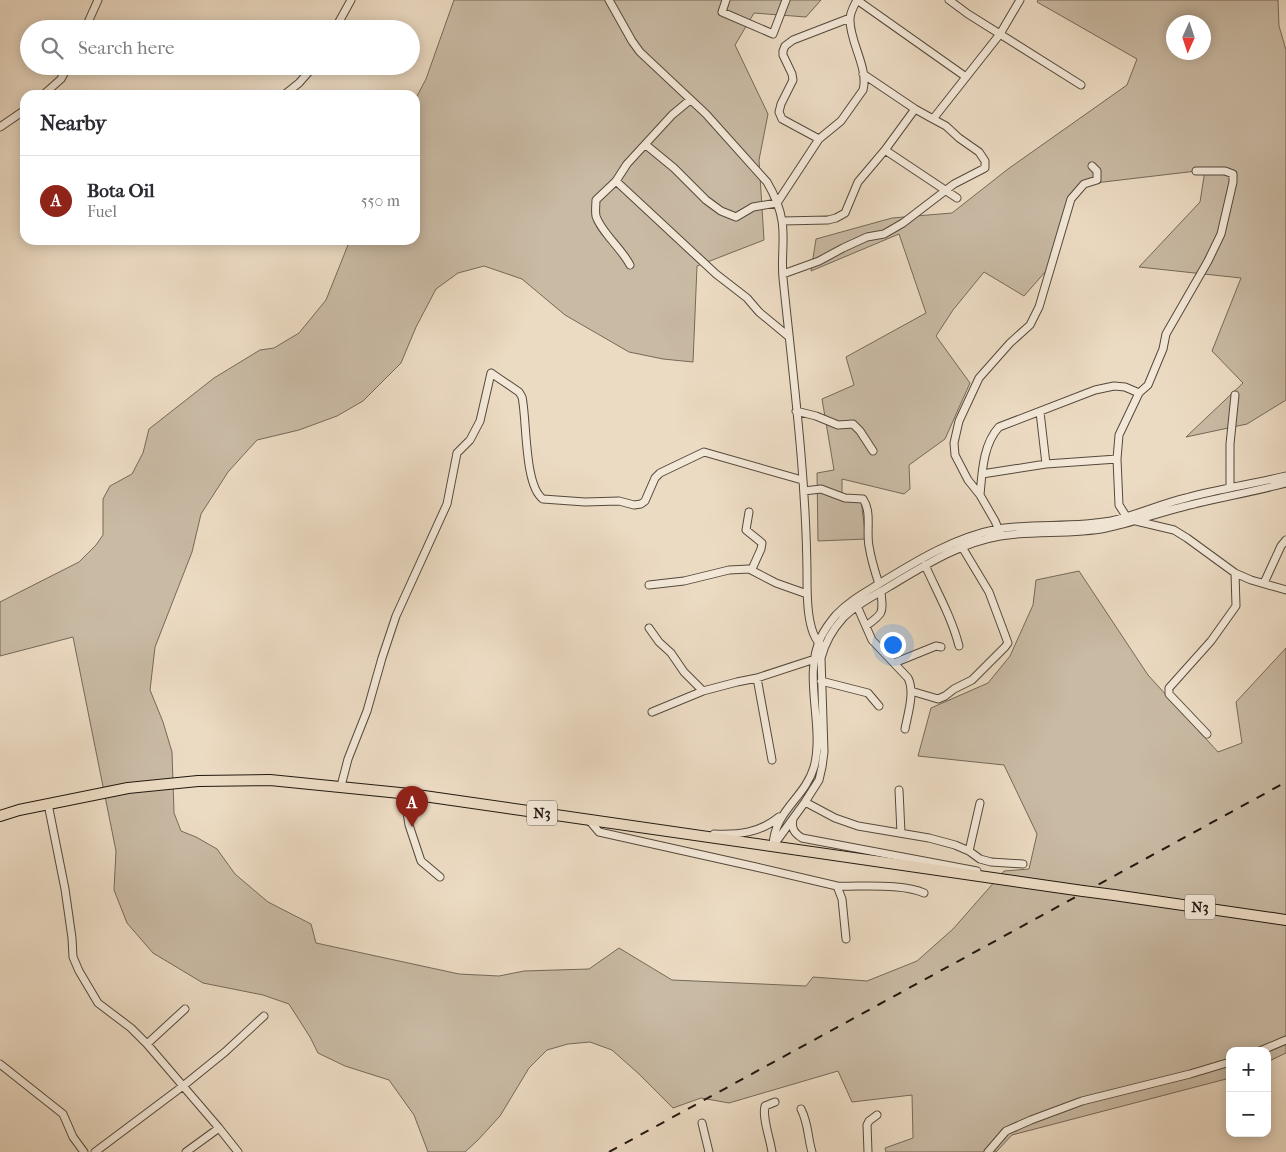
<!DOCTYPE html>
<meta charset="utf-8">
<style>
body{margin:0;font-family:"IM FELL French Canon",serif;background:#f2f2f3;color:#2b2b33}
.controls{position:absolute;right:15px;bottom:15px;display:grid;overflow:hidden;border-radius:10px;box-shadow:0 2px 12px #0003}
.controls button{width:45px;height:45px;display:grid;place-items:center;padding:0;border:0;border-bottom:1px solid #e1e1e2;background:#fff;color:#2b2b33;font:25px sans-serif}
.compass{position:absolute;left:1166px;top:15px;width:45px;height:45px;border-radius:50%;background:#fff;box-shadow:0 2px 12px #0003;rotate:183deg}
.you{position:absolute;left:892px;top:644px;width:18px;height:18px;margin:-12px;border:4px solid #fff;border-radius:50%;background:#1a73e8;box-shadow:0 0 0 8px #1a73e833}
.badge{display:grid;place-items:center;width:32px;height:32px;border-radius:50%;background:#8f2418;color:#fff;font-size:16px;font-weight:700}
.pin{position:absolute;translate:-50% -41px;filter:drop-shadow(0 1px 2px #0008)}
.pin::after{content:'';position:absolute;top:26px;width:18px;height:15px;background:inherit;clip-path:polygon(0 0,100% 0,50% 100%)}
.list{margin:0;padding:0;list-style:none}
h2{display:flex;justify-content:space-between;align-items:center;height:65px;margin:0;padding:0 20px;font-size:21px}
h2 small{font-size:16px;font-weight:400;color:#7c7c81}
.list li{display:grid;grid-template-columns:32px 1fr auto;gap:15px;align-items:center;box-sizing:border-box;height:90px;padding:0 20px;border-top:1px solid #e1e1e2}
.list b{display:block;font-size:19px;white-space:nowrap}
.list p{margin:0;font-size:16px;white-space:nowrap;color:#7c7c81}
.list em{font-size:16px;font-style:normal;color:#7c7c81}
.icon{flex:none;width:28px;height:28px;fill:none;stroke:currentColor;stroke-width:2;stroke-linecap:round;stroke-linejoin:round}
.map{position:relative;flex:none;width:1286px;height:1152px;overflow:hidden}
.search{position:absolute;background:#fff;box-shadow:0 2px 12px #0003;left:20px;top:20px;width:400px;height:55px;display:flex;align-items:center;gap:12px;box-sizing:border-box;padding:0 18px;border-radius:28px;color:#7c7c81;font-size:19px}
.panel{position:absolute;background:#fff;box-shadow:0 2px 12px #0003;left:20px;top:90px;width:400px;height:155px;border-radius:15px}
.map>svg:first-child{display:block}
.green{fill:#c9baa4;stroke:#756959;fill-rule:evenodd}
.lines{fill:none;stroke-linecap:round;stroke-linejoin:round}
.minor-casing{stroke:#54493b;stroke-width:9}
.highway-casing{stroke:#21180e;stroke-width:12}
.minor{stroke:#f3e8d8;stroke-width:7}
.highway{stroke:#ecdbc3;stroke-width:10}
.rail{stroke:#21180e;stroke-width:2;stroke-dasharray:9 9;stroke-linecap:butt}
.highway-bridge-casing{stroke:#21180e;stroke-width:12;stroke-linecap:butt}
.highway-bridge{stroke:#ecdbc3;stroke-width:10}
.labels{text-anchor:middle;stroke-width:5;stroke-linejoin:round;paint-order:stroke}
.shield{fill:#f3e8d8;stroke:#60564b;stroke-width:1}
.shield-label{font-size:15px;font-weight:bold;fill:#21180e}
</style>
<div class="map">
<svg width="1286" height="1152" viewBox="0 0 1286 1152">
<rect width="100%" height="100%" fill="#ecdbc3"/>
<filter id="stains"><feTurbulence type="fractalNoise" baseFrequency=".004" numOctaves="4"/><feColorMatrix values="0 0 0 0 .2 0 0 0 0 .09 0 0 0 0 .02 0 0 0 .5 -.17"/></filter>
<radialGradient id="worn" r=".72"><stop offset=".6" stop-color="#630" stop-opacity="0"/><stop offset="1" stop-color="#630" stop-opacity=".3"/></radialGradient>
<!-- green -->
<path class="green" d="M454,0H821L806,17L754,13L735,45L768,114L759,160L764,240L697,266L693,362L663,359L629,352L565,315L522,279L484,266L458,273L436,289L416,327L401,363L363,401L337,416L299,430L257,440L228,472L201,514L192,552L155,647L150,690L163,722L172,752L174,813L181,831L196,837L217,849L235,874L268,902L311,924L316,943L459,974L499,976L524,971L589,969L619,948L672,980L806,986L813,977L867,981L917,961L953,929L1004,871L1029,869L1037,834L1004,765L918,756L931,708L988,683L1010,656L1033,605L1036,580L1079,571L1148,675L1218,752L1242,743L1236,702L1286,648V1053L1267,1062V1051H1230V1078L1012,1135L996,1152H886L885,1148L913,1138L912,1095L852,1102L838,1071L729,1103L701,1098L673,1108L639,1074L612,1050L590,1042L568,1044L547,1050L529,1068L500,1116L478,1140L465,1152H428L414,1115L389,1080L345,1066L318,1053L310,1037L289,1004L263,995L203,983L153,953L127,923L114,890L116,851L73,637L0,656V602L79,562L96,545L103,535V499L110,486L132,474L143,453L149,429L214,378L260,350L274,348L299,333L326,300L350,240H415V100L426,79Z
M1038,0H1278L1279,26L1286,50V400L1247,424L1186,437L1243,383L1212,351L1241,278L1139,267L1200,202L1205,170L1078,185L1046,271L1024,296L984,272L953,310L936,336L970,383L945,439L909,465L910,489L904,494L842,479V501L861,500L866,539L818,541L817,473L834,470L822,399L854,385L846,357L926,313L899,234L811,271L816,239L892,218L952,213L1008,169L1127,85L1137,59L1037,2ZM1174,22H1204V52H1174Z"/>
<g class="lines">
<defs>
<path id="minor" d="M609,0L632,41L640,52L706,114L767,182C774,194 780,208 782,221C785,239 781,259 783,278C793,376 806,474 807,572C807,592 806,632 821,645
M726,0L722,12L773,34L786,0
M857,0L966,77
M949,0L968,14L1081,85
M85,29L98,0
M335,29L351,0
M863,74L915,109
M43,95L61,79L68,66
M284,95L299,83L314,66
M690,100L672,115L627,164L616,181L716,274L747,298L759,312L788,336
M0,127L25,110
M819,139L782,119L779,112L781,104L793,80L792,74L783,55V51L785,46L793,40L850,18
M646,145L674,168L706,200L721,211L736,217L753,207L777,203L819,139L841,121L863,90C869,68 849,41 850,19C850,12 854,6 857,0
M885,150L957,198
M1196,171H1225L1233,174V182L1221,234L1208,261L1166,334L1163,349L1148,385L1139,393L1119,435L1117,459L1119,505L1126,516L1136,521L1174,530L1187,538L1235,573L1251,580L1286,590
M616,181L596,200C596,204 595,211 596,216C601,232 622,249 630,265
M782,221L828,220L836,218L845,213L858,182L885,150L915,109L933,119L1000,34L1020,0
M783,274L819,261L843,248L867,237L884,234L903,223L954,184L985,168V161L979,152L959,138L946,126L933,119
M796,411L816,416L838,425L853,424L860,431L873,451
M1040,412L1046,464
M982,474L1046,464L1117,459
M1230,488V444L1235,395
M804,491L821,489L845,498L863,499C872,512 866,531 869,546C871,559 875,572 879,584
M980,495C982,473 983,444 999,427L1095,390L1114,386L1125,387L1139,393
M749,512L746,530L762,543L761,549L752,569
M1000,533L995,521L980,495L968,480L955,455L954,443L959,421L979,378L1010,343L1030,325L1039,307L1071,199L1084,184L1097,180V171L1092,166
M925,565C937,592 952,618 959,646
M1264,583L1281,546L1286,540
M649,585L684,581L729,570L749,569L776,583L807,594
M857,606L872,640L908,678C915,692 908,713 905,729
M866,626C884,613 883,613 881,592
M649,628L659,642L671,653L684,672L703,691L737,682L757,678L818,658
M894,663L936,646L941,647
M757,678L772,760
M821,681L868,693L879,706
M911,691L938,699L945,696L954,689L972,680L1005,647L1008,643L989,592L962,547
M652,712L703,691
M1207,734L1169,694V688L1211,641L1236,606L1235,573
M341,786L348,759L367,711L382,658L396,616L447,504L457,453L470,440L480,421L491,373L519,392L522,397C527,419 524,486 543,499L585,502L619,501L634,505L641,504L645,501L655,478L660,473L704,452L802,480
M899,790L901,833
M404,793L409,825L421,861L440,877
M805,802L835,818L858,826L929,838L955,845L969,851L980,859L991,862L1023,864
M48,804L65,889L72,938L73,957L79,971L98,1003L131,1028L147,1044L219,1128L238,1152
M588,819L599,832L756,867L837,886L842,899L846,939
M793,819C791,828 794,833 802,838L977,871
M714,834C738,835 760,833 779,817
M773,846C774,811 805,798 814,767C825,726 802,676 821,637C825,629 831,621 836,615C849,601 866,592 882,582C918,560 956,537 998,529C1035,523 1073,528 1111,521C1137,515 1161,504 1186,498C1219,489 1253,484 1286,476
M773,846L805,802L819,780L822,767L824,752L821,658C825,643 833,629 843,618C856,604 874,596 890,586C924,566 959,543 1000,536C1035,530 1071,535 1106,528C1132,523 1157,513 1182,507C1217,498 1252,492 1286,483
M969,851L980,803
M837,886C861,887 903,883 924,893
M147,1044L185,1009
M1260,1051L1286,1040
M0,1064L63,1114L73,1137L84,1152
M801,1109C809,1125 807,1135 812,1152
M702,1123L709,1152
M95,1152L183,1086L225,1052L264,1016
M186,1152L219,1128
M772,1152C770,1138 762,1118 765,1106L775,1102
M868,1152L867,1125L869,1121L877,1115
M988,1152L1006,1131L1031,1120L1082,1101L1190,1074L1230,1062"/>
<path id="highway" d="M0,816L19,810L128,788L198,781L270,780L410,794L1083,891
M1114,895L1286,920"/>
</defs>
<!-- minor casing -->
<use href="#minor" class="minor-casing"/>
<!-- highway casing -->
<use href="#highway" class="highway-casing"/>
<!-- minor -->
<use href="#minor" class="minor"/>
<!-- highway -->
<use href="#highway" class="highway"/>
<!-- rail -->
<path class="rail" d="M609,1152L1286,782"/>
<defs>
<path id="highway-bridge" d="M1083,891L1114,895"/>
</defs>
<!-- highway-bridge casing -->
<use href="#highway-bridge" class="highway-bridge-casing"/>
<!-- highway-bridge -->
<use href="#highway-bridge" class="highway-bridge"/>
</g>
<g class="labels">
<!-- shield labels -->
<g class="shield">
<rect x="527" y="800.5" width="30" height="25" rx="4"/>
<rect x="1185" y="894.5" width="30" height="25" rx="4"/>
</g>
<g class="shield-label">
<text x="542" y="818">N3</text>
<text x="1200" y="912">N3</text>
</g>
</g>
<rect width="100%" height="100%" filter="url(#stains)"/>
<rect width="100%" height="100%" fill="url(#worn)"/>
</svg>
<div class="controls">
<button>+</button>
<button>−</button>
</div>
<svg class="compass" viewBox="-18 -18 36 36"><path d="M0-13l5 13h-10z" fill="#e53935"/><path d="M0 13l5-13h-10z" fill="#7c7c81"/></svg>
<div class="you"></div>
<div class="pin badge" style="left:412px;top:827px">A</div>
<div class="search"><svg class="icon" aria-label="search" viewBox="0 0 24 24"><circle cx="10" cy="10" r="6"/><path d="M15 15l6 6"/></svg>Search here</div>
<section class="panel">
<h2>Nearby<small></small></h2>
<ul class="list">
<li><span class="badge">A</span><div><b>Bota Oil</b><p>Fuel</p></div><em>550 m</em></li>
</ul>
</section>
</div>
